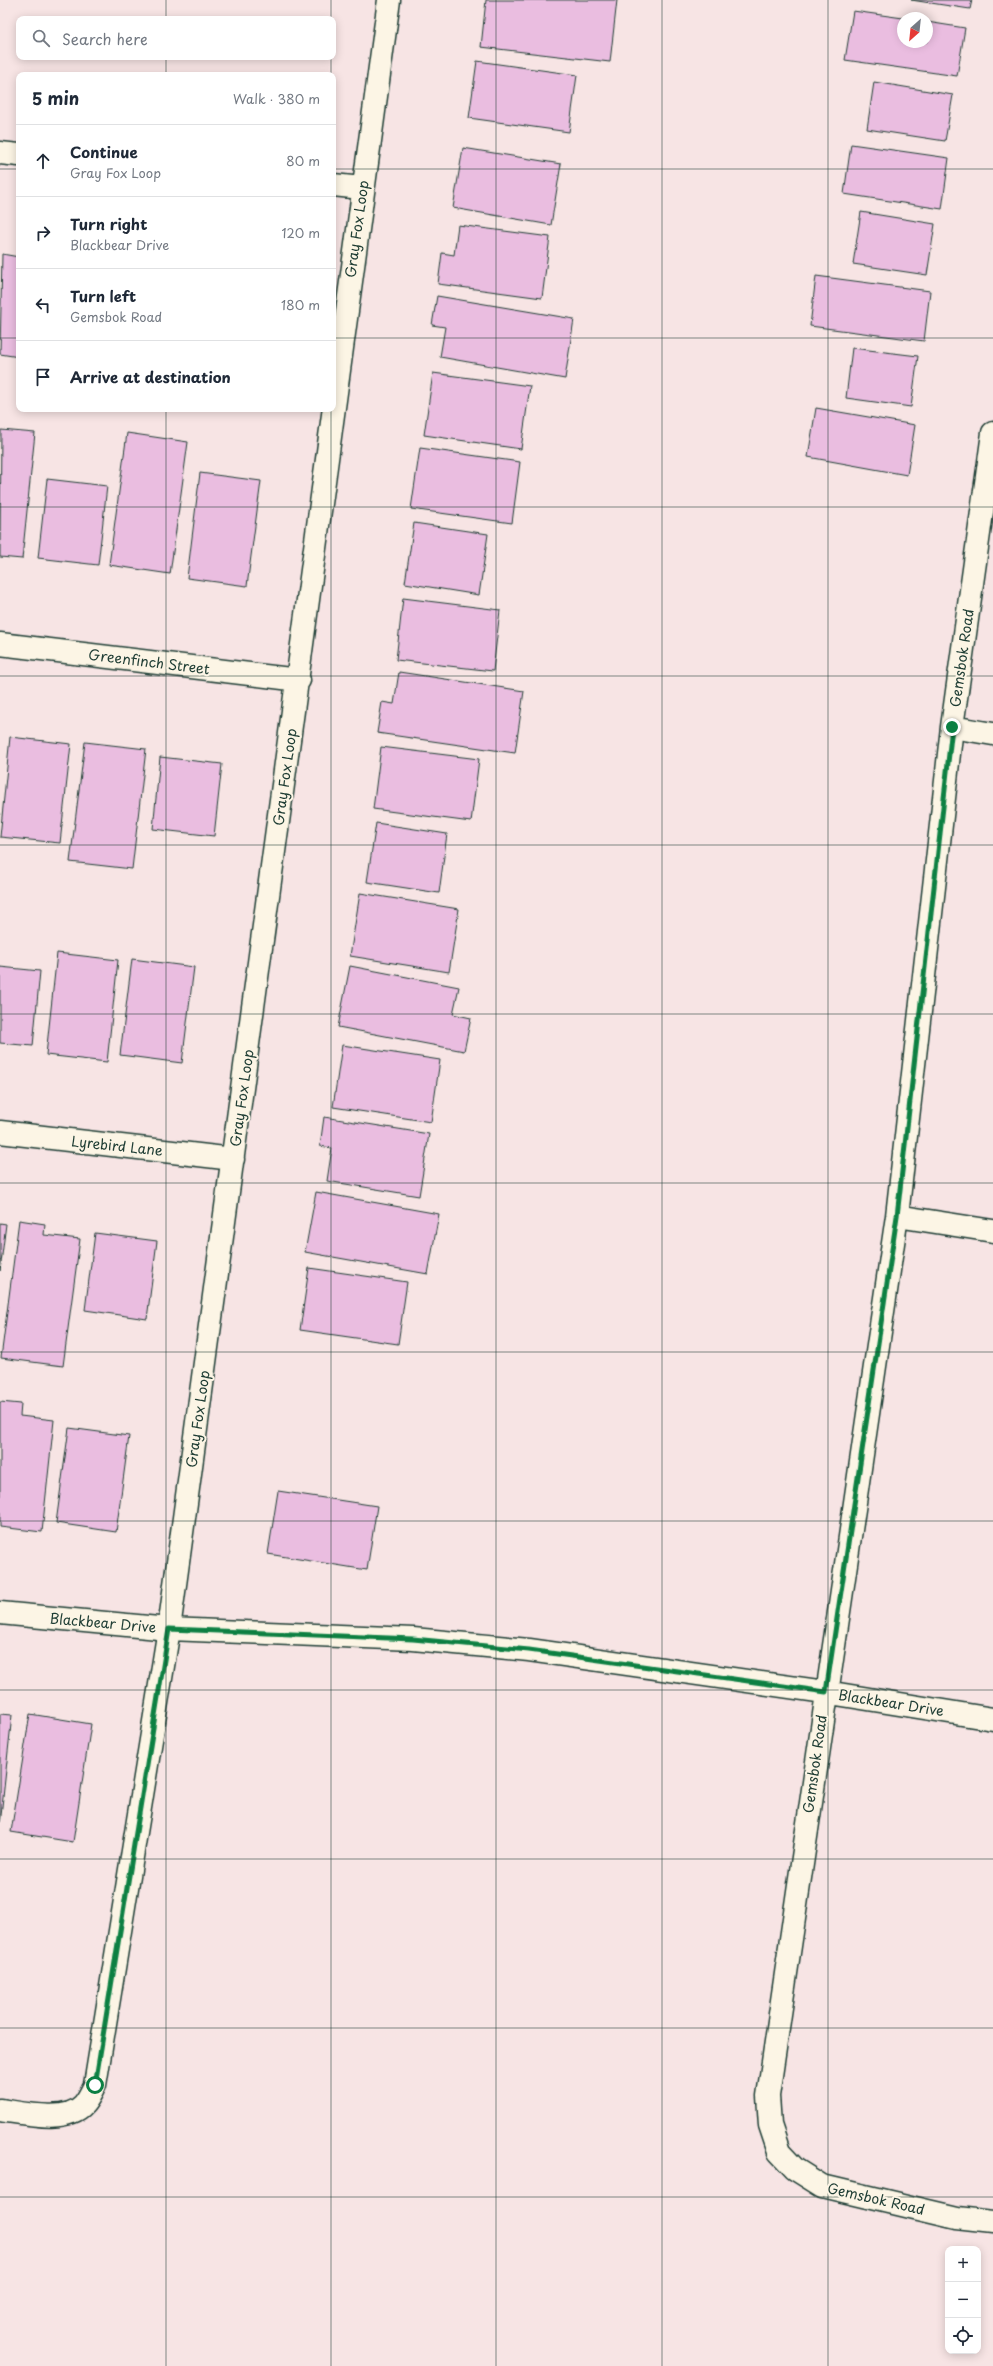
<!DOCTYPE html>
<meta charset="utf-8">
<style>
body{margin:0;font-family:"Playpen Sans",sans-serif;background:#f2f2f3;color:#1f2937}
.controls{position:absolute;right:12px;bottom:12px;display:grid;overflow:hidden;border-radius:8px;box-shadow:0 2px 10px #0003}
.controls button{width:36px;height:36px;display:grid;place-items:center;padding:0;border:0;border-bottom:1px solid #e0e1e3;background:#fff;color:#1f2937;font:20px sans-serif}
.compass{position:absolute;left:897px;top:12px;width:36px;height:36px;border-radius:50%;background:#fff;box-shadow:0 2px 10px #0003;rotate:207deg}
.stop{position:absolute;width:12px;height:12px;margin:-9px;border:3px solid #0b8043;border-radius:50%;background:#fff}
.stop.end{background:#0b8043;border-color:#fff;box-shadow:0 1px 4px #0008}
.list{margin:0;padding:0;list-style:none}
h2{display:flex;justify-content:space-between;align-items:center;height:52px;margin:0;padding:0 16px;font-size:17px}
h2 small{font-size:13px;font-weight:400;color:#747a83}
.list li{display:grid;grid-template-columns:26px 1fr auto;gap:12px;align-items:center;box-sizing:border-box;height:72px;padding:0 16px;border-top:1px solid #e0e1e3}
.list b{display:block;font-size:15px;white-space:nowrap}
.list p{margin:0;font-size:13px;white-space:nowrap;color:#747a83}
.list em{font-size:13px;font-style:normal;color:#747a83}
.icon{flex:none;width:22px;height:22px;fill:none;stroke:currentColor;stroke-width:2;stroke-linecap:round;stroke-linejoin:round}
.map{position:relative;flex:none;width:993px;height:2366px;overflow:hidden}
.search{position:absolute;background:#fff;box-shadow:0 2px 10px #0003;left:16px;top:16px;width:320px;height:44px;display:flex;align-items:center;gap:10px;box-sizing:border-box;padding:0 14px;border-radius:8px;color:#747a83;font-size:15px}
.panel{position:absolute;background:#fff;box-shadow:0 2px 10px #0003;left:16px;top:72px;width:320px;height:340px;border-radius:8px}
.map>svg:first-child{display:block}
.building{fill:#eabde0;stroke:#1f3d34}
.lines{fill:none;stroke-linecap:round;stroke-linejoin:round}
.minor-casing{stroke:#1f3d34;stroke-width:25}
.minor{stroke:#fcf5e5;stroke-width:22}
.route{stroke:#0b8043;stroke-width:5}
.grid{fill:none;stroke:#1f3d34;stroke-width:1;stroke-opacity:0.55}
.labels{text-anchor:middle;stroke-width:4;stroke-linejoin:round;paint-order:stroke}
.street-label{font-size:14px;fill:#1f3d34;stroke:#fcf5e5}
</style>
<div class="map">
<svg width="993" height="2366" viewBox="0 0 993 2366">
<rect width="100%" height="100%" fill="#f7e4e4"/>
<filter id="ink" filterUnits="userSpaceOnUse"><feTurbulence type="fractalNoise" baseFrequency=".025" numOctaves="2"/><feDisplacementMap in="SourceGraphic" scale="8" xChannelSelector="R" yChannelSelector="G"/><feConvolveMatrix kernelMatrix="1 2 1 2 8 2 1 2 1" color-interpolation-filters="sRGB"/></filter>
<g filter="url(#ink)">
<!-- building -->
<path class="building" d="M486,0H617L610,62L481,47Z
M911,0H972L970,9Z
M853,11L903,18V42H927V22L965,28L957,76L845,60Z
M477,61L577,75L569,132L469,118Z
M874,82L953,95L945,141L867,129Z
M851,144L949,158L942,209L844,194Z
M463,148L561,164L551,225L453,208Z
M861,212L935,224L927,275L853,264Z
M458,225L550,237L542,298L438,284L442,253L454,255Z
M2,254L19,257V357L0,354Z
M816,276L930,291L924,341L810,326Z
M437,296L574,319L565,379L440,357L445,327L432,325Z
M852,348L918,356L911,407L846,398Z
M433,373L530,386L521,449L424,435Z
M816,408L915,425L907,475L808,457Z
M1,430L35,433L22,559L0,557Z
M127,433L188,442L170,574L109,565Z
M420,448L520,462L512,523L411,509Z
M200,473L261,481L247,586L187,578Z
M47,479L107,486L98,565L38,558Z
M414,523L488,534L479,595L405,583Z
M403,598L500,610L493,671L396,660Z
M399,672L524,691L515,753L377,733L382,702L394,704Z
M10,737L71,744L60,843L0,837Z
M85,742L146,749L132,869L70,862Z
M381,747L479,759L471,822L373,809Z
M160,757L222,764L214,836L153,829Z
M376,823L447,834L439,893L367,882Z
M360,893L459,909L449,972L350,956Z
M57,953L118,960L107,1062L46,1055Z
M132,959L194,967L182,1063L120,1055Z
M350,966L459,987L453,1014L471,1018L464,1051L338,1027Z
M0,967L40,971L33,1046L0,1043Z
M342,1045L440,1060L431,1122L333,1107Z
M324,1117L429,1134L419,1196L327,1181L332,1148L320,1146Z
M316,1192L439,1214L428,1274L305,1252Z
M19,1220L45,1224L44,1235L80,1239L63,1366L1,1358Z
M0,1223L6,1224L0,1271Z
M95,1233L157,1241L147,1319L85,1310Z
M309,1268L407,1282L398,1344L300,1330Z
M0,1402L21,1404L20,1416L54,1420L42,1532L0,1527Z
M69,1428L129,1436L116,1532L56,1523Z
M278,1491L377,1506L367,1570L268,1554Z
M0,1714L12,1715L0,1825Z
M30,1714L91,1724L73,1842L11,1832Z"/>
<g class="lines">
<defs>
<path id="minor" d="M0,153L19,155
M333,185L362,188
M993,433L952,727L897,1216L768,2096L770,2125L779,2152L795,2169L822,2186L957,2218L993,2222
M0,644L299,680
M952,727L993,734
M0,1132L233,1159
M897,1216L993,1231
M0,1613L169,1629L413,1639L529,1650L825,1692L993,1719
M0,2110C23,2113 67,2124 84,2104C89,2098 92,2091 95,2085L169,1629L389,0"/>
</defs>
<!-- minor casing -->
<use href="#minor" class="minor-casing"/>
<!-- minor -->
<use href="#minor" class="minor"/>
</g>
</g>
<g class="lines" filter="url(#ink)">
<!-- route -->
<path class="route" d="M95,2085L169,1629L413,1639L529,1650L826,1692L897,1216L952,727"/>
</g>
<!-- grid -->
<path class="grid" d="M166,0V19M331,0V19M496,0V2366M662,0V2366M828,0V2366M166,57V75M331,57V75M0,169H19M333,169H993M0,338H19M333,338H993M166,409V2366M331,409V2366M0,507H993M0,676H993M0,845H993M0,1014H993M0,1183H993M0,1352H993M0,1521H993M0,1690H993M0,1859H993M0,2028H993M0,2197H993"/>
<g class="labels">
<!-- street labels -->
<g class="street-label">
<text transform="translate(357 229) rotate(-82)" y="5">Gray Fox Loop</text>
<text transform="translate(962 658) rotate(-82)" y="5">Gemsbok Road</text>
<text transform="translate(149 662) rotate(7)" y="5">Greenfinch Street</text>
<text transform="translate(285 777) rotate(-82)" y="5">Gray Fox Loop</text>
<text transform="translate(242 1098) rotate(-82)" y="5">Gray Fox Loop</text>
<text transform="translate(117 1146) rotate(6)" y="5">Lyrebird Lane</text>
<text transform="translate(198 1419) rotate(-82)" y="5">Gray Fox Loop</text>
<text transform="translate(103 1623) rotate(5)" y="5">Blackbear Drive</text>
<text transform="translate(891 1703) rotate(9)" y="5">Blackbear Drive</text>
<text transform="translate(815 1764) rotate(-82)" y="5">Gemsbok Road</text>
<text transform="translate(876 2199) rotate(13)" y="5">Gemsbok Road</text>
</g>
</g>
</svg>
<div class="controls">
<button>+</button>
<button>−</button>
<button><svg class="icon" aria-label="locate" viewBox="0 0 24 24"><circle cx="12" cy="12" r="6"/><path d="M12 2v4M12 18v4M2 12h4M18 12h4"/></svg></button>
</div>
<svg class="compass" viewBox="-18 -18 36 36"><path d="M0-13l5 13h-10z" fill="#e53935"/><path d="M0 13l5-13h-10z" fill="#747a83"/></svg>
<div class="stop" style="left:95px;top:2085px"></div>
<div class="stop end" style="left:952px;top:727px"></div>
<div class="search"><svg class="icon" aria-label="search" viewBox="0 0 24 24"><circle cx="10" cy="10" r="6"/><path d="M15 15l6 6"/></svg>Search here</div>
<section class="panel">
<h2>5 min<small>Walk · 380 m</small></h2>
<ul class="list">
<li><svg class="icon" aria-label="ahead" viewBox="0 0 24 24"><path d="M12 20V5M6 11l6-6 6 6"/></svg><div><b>Continue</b><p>Gray Fox Loop</p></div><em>80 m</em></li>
<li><svg class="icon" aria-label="right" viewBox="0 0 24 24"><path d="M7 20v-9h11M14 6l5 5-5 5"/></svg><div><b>Turn right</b><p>Blackbear Drive</p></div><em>120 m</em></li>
<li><svg class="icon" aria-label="left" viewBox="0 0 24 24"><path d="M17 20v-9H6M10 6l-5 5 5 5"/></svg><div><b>Turn left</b><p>Gemsbok Road</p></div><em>180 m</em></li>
<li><svg class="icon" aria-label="arrive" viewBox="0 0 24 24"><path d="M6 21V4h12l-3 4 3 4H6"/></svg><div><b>Arrive at destination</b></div></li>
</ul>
</section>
</div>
